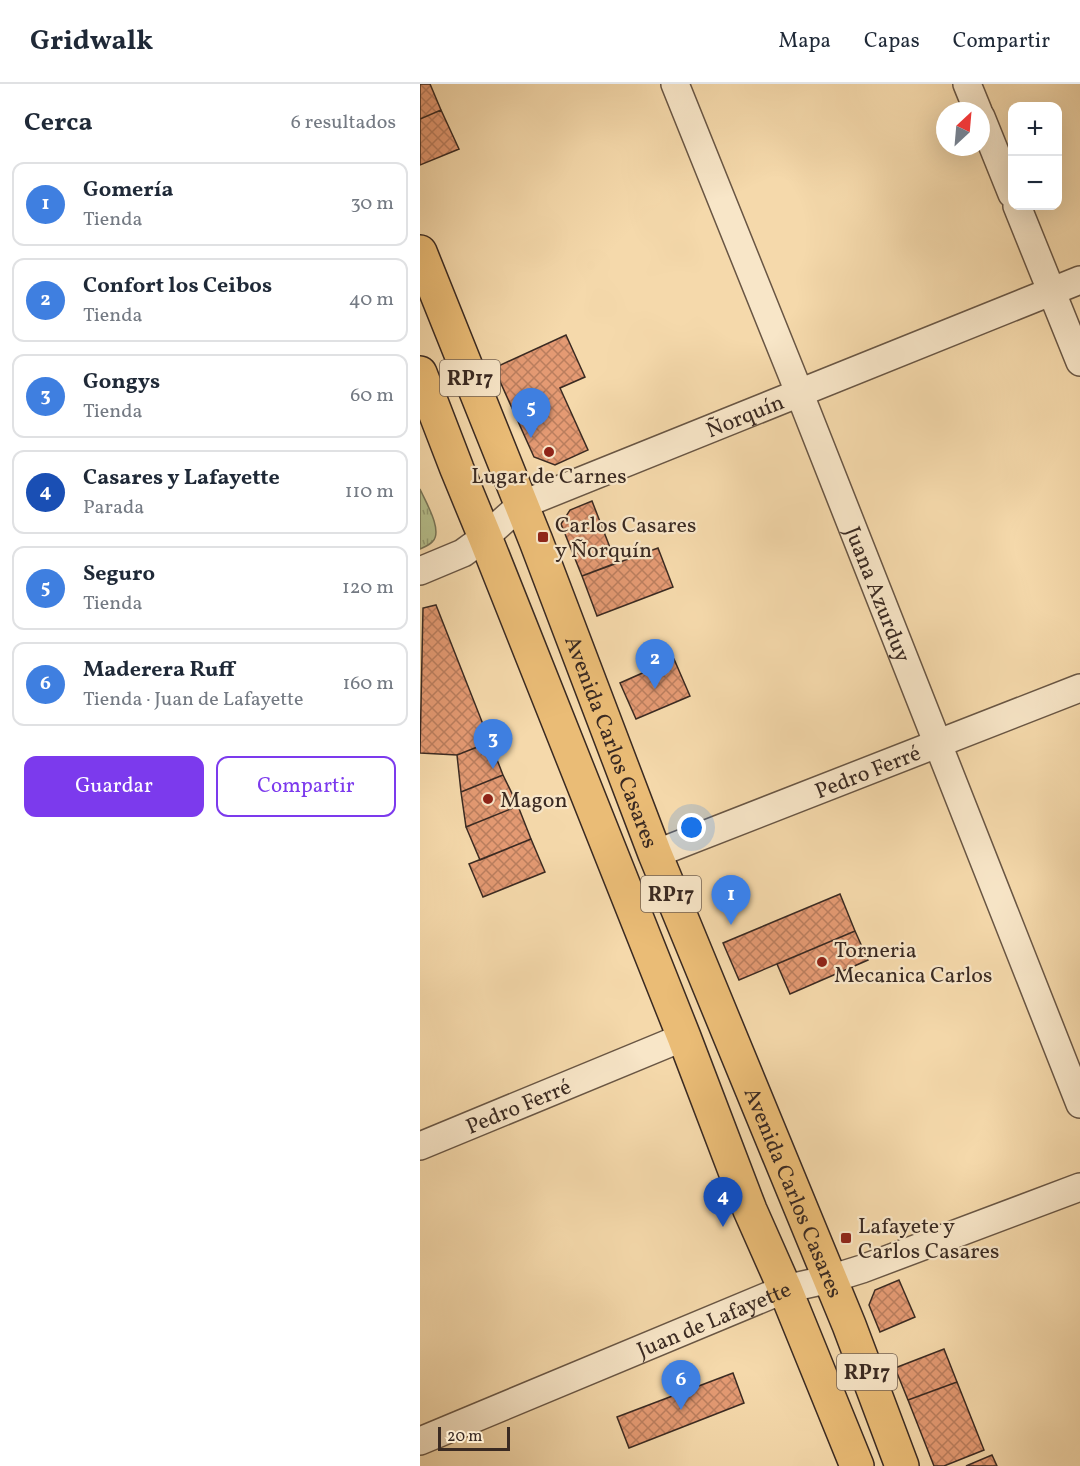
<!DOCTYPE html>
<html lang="es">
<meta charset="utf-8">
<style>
body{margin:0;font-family:Vollkorn,serif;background:#f2f2f3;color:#1f2937}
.controls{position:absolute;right:18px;top:18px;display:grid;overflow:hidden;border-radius:12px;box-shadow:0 6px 24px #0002}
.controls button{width:54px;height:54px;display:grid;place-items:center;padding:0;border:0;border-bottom:2px solid #e0e1e3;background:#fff;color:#1f2937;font:30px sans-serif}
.compass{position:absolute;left:516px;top:18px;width:54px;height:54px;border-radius:50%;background:#fff;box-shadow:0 6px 24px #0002;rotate:26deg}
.scale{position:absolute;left:18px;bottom:15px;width:72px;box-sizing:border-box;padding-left:6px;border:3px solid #3a2a22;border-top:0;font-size:16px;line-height:21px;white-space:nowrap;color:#3a2a22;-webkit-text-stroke:4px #f8e6c8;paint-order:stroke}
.you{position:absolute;left:272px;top:744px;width:21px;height:21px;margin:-15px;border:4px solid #fff;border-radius:50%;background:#1a73e8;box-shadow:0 0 0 9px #1a73e833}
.badge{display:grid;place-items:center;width:39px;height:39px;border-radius:50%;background:#7c3aed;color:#fff;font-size:20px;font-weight:700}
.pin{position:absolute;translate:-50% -50px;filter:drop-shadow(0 2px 3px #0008)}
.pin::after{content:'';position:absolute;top:32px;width:21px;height:18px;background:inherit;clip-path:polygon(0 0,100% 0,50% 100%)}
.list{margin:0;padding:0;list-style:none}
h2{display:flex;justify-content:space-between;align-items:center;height:78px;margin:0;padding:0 24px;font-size:26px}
h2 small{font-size:20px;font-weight:400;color:#747a83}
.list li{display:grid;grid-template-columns:39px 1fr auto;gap:18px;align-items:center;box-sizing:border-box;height:84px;margin:0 12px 12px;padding:0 12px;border:2px solid #e0e1e3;border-radius:12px}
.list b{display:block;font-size:22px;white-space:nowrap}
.list p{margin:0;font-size:20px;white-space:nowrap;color:#747a83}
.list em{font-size:20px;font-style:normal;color:#747a83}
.actions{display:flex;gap:12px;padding:18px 24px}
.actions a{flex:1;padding:14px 0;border:2px solid #7c3aed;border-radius:12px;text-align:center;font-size:21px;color:#7c3aed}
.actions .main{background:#7c3aed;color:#fff}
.map{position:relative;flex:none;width:660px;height:1382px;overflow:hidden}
header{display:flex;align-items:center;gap:36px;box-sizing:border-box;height:84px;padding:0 30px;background:#fff;border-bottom:2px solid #e0e1e3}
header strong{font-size:28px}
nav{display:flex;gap:33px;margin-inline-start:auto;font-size:21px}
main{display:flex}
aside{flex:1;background:#fff}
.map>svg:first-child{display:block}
.grass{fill:url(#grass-tufts);stroke:#787558;stroke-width:1.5}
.building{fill:url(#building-cross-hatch);stroke:#3a2a22;stroke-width:1.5}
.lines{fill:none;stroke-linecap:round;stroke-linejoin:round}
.minor-casing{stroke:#695644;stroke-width:30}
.major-casing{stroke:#3a2a22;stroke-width:36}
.minor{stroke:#f8e6c8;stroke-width:27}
.major{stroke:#eabc76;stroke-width:33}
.poi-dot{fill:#8f2418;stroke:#f8e6c8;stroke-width:2}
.labels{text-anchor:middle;stroke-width:4.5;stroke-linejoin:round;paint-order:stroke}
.shield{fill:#f8e6c8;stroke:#736254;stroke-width:1.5}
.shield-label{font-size:21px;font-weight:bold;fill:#3a2a22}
.street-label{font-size:22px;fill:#3a2a22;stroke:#f8e6c8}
.poi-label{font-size:22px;fill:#3a2a22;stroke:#f8e6c8;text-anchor:start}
</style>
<header>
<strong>Gridwalk</strong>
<nav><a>Mapa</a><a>Capas</a><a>Compartir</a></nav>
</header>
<main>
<aside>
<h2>Cerca<small>6 resultados</small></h2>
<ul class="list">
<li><span class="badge" style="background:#3f7fe0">1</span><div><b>Gomería</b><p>Tienda</p></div><em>30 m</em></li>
<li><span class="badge" style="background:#3f7fe0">2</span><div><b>Confort los Ceibos</b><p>Tienda</p></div><em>40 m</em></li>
<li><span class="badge" style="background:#3f7fe0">3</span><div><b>Gongys</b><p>Tienda</p></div><em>60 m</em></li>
<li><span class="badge" style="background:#1a4fb4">4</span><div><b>Casares y Lafayette</b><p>Parada</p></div><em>110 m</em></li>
<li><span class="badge" style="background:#3f7fe0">5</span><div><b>Seguro</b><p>Tienda</p></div><em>120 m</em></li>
<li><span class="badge" style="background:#3f7fe0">6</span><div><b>Maderera Ruff</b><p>Tienda · Juan de Lafayette</p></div><em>160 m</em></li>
</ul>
<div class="actions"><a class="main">Guardar</a><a>Compartir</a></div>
</aside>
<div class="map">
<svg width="660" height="1382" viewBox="0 0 660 1382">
<defs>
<pattern id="grass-tufts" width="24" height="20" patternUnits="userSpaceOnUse" patternTransform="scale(1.5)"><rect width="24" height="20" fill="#b6c08d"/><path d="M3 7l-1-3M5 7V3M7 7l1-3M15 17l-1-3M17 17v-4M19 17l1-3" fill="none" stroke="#959c73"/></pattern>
<pattern id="building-cross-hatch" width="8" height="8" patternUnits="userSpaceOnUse" patternTransform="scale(1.5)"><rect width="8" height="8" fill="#e49a73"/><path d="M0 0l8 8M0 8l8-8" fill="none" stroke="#ba7e5e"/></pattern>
</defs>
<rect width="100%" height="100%" fill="#f5d9ab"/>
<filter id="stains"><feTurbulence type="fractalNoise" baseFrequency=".00333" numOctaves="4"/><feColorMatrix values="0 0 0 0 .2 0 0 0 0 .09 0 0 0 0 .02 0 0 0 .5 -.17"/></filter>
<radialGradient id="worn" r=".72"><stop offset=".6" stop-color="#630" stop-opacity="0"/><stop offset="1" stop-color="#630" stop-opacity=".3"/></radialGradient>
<!-- grass -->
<path class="grass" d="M0,405C5,417 23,446 13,457C10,461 4,463 0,465Z"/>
<!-- building -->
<path class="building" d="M0,0H10L21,26L0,35Z
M21,26L39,65L0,81V35Z
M146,251L165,293L140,304L168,366L135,381L114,373L74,284Z
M172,417L196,479L162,492L141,440L150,426Z
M238,464L253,503L177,532L162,492Z
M16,521L70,658L37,671L0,669L3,524Z
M254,575L270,612L216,635L200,599Z
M70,658L83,691L41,708L37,671Z
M83,691L98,722L46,743L41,708Z
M98,722L111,755L60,776L46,743Z
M111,755L125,788L63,813L49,780Z
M420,810L435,847L319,896L303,859Z
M435,847L448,876L370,910L357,880Z
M479,1196L495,1233L460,1248L449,1221L455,1206Z
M524,1265L537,1298L488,1316L475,1284Z
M313,1289L324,1319L209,1364L197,1333Z
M537,1298L564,1366L524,1382H514L488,1316Z
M572,1371L577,1382H546Z"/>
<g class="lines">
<defs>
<g id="minor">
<path id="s1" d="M255,0L379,308L660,1020"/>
<path d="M547,0L558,27"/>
<path d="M561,33L592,110"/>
<path d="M597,122L660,278"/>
<path id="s2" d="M0,487L43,469L65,453L101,421L660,196"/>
<path id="s3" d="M235,770L660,604"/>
<path id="s4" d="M0,1062L264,953"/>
<path id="s5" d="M0,1357L365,1205L410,1195L442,1185L660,1103"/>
</g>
<g id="major">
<path id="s6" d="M0,168L116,457L235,770L429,1241L482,1382"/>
<path d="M0,289L37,385L65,453L264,953L330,1126L365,1205L437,1382"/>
</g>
</defs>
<!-- minor casing -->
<use href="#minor" class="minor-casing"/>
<!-- major casing -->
<use href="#major" class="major-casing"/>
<!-- minor -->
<use href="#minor" class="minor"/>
<!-- major -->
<use href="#major" class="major"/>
</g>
<!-- markers -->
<g class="poi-dot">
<circle cx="129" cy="368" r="6"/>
<rect x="117" y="447" width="12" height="12" rx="3"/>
<circle cx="68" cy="715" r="6"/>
<circle cx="402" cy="878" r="6"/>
<rect x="420" y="1148" width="12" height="12" rx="3"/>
</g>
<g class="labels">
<!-- shield labels -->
<g class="shield">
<rect x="20" y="276" width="60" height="36" rx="4.5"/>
<rect x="221" y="792" width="60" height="36" rx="4.5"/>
<rect x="417" y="1270" width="60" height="36" rx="4.5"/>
</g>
<g class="shield-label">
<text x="50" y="301">RP17</text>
<text x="251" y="817">RP17</text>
<text x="447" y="1295">RP17</text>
</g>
<!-- street labels -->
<g class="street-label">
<text dy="8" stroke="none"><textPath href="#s2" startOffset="363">Ñorquín</textPath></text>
<text dy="8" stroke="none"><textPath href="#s1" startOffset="549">Juana Azurduy</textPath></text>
<text dy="8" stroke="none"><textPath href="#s6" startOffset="526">Avenida Carlos Casares</textPath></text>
<text dy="8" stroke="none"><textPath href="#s3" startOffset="228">Pedro Ferré</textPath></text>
<text dy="8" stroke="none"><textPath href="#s4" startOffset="106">Pedro Ferré</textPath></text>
<text dy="8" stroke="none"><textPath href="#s6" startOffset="1012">Avenida Carlos Casares</textPath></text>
<text dy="8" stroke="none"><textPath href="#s5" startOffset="318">Juan de Lafayette</textPath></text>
</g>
<!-- poi labels -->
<g class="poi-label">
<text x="129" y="399" text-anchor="middle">Lugar de Carnes</text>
<text x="135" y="448">Carlos Casares<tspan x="135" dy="25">y Ñorquín</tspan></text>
<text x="80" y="723">Magon</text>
<text x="414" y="873">Torneria<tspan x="414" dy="25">Mecanica Carlos</tspan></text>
<text x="438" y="1149">Lafayete y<tspan x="438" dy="25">Carlos Casares</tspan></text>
</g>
</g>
<rect width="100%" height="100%" filter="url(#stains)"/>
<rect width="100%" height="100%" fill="url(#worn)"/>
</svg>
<div class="controls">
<button>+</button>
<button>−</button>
</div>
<svg class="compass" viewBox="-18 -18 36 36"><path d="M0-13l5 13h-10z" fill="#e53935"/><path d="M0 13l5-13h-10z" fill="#747a83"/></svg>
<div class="scale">20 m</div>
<div class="you"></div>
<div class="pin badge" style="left:311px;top:841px;background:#3f7fe0">1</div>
<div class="pin badge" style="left:235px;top:605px;background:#3f7fe0">2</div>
<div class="pin badge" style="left:73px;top:685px;background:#3f7fe0">3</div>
<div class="pin badge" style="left:303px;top:1143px;background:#1a4fb4">4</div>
<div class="pin badge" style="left:111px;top:354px;background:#3f7fe0">5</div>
<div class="pin badge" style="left:261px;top:1326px;background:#3f7fe0">6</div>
</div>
</main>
